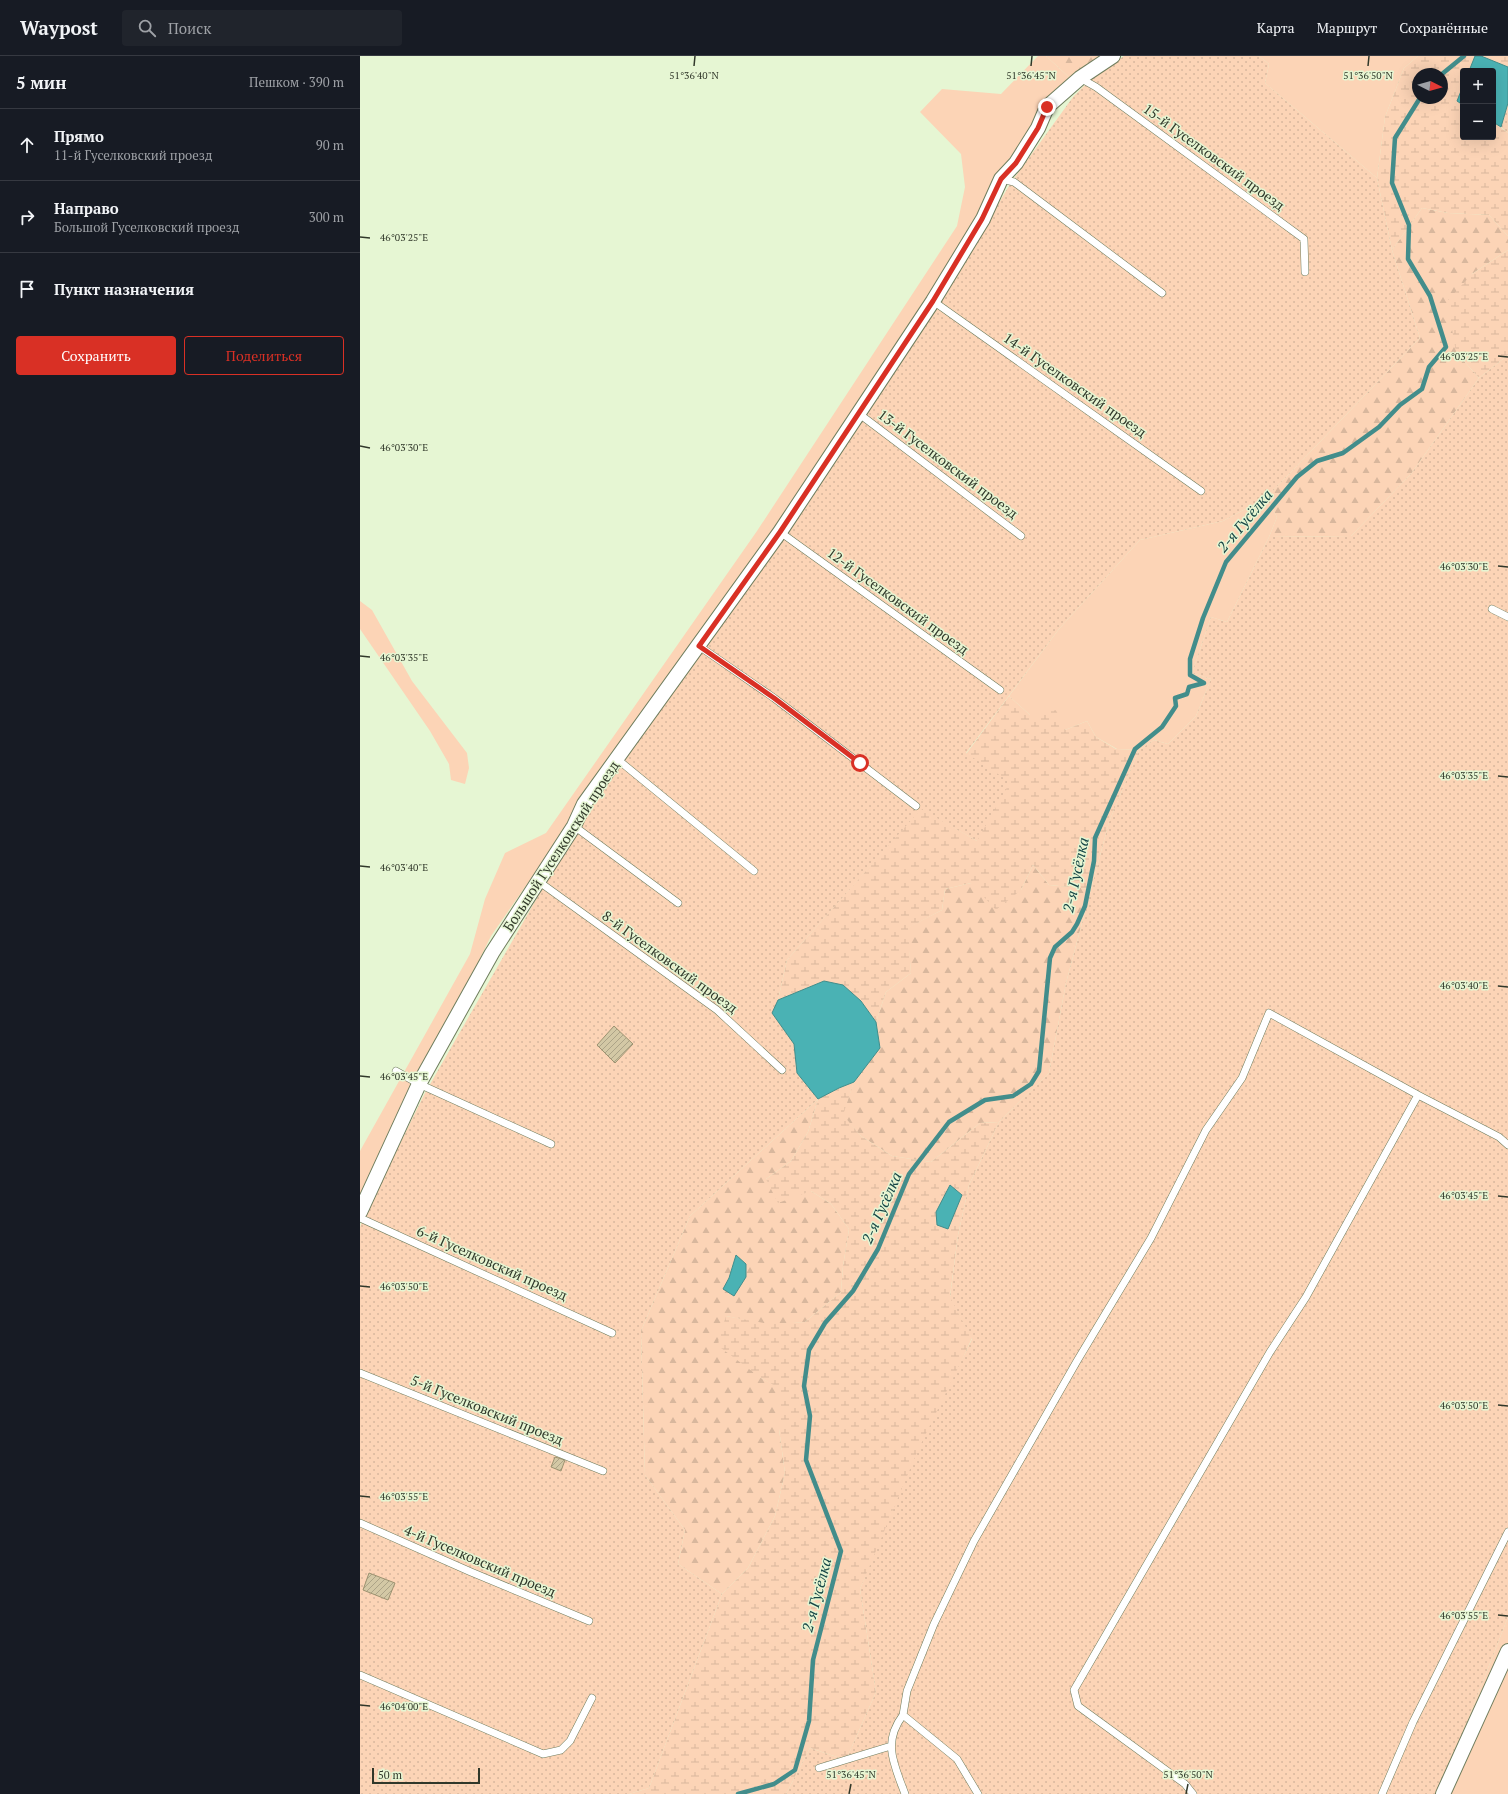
<!DOCTYPE html>
<html lang="ru">
<meta charset="utf-8">
<style>
body{margin:0;font-family:"PT Serif",serif;background:#20242c;color:#f1f3f6}
.controls{position:absolute;right:12px;top:12px;display:grid;overflow:hidden;border-radius:4px;box-shadow:0 4px 16px #0002}
.controls button{width:36px;height:36px;display:grid;place-items:center;padding:0;border:0;border-bottom:1px solid #363941;background:#171b24;color:#f1f3f6;font:20px sans-serif}
.compass{position:absolute;left:1052px;top:12px;width:36px;height:36px;border-radius:50%;background:#171b24;box-shadow:0 4px 16px #0002;rotate:96deg}
.scale{position:absolute;left:12px;bottom:10px;width:108px;box-sizing:border-box;padding-left:4px;border:2px solid #31382a;border-top:0;font-size:11px;line-height:14px;white-space:nowrap;color:#31382a;-webkit-text-stroke:3px #e6f6d3;paint-order:stroke}
.stop{position:absolute;width:12px;height:12px;margin:-9px;border:3px solid #d93025;border-radius:50%;background:#fff}
.stop.end{background:#d93025;border-color:#fff;box-shadow:0 1px 4px #0008}
.list{margin:0;padding:0;list-style:none}
h2{display:flex;justify-content:space-between;align-items:center;height:52px;margin:0;padding:0 16px;font-size:17px}
h2 small{font-size:13px;font-weight:400;color:#9ea1a6}
.list li{display:grid;grid-template-columns:26px 1fr auto;gap:12px;align-items:center;box-sizing:border-box;height:72px;padding:0 16px;border-top:1px solid #363941}
.list b{display:block;font-size:15px;white-space:nowrap}
.list p{margin:0;font-size:13px;white-space:nowrap;color:#9ea1a6}
.list em{font-size:13px;font-style:normal;color:#9ea1a6}
.actions{display:flex;gap:8px;padding:12px 16px}
.actions a{flex:1;padding:9px 0;border:1px solid #d93025;border-radius:4px;text-align:center;font-size:14px;color:#d93025}
.actions .main{background:#d93025;color:#fff}
.icon{flex:none;width:22px;height:22px;fill:none;stroke:currentColor;stroke-width:2;stroke-linecap:round;stroke-linejoin:round}
.map{position:relative;flex:none;width:1148px;height:1738px;overflow:hidden}
header{display:flex;align-items:center;gap:24px;box-sizing:border-box;height:56px;padding:0 20px;background:#171b24;border-bottom:1px solid #363941}
header strong{font-size:19px}
nav{display:flex;gap:22px;margin-inline-start:auto;font-size:14px}
.search{width:280px;height:36px;background:#20242c;display:flex;align-items:center;gap:10px;box-sizing:border-box;padding:0 14px;border-radius:4px;color:#9ea1a6;font-size:15px}
main{display:flex}
aside{flex:1;background:#171b24}
.map>svg:first-child{display:block}
.green{fill:#fcd4b6}
.forest{fill:url(#forest-firs);fill-rule:evenodd}
.wetland{fill:url(#wetland-marsh);fill-rule:evenodd}
.garden{fill:url(#garden-dots)}
.water{fill:#4ab2b4;stroke:#428d8b}
.lines{fill:none;stroke-linecap:round;stroke-linejoin:round}
.stream{stroke:#428d8b;stroke-width:4.5}
.building{fill:url(#building-hatch);stroke:#9c9270}
.service-casing{stroke:#6f7d5d;stroke-width:8}
.minor-casing{stroke:#6f7d5d;stroke-width:16}
.service{stroke:#fff;stroke-width:7}
.minor{stroke:#fff;stroke-width:14}
.route{stroke:#d93025;stroke-width:5}
.ticks{fill:none;stroke:#31382a;stroke-width:1.5}
.labels{text-anchor:middle;stroke-width:3;stroke-linejoin:round;paint-order:stroke}
.street-label{font-size:14px;fill:#31382a;stroke:#e6f6d3}
.water-label{font-size:15px;font-style:italic;fill:#184747;stroke:#e6f6d3}
.ticks-label{font-size:10px;text-anchor:middle;fill:#31382a;stroke:#e6f6d3;stroke-width:3;stroke-linejoin:round;paint-order:stroke}
</style>
<header>
<strong>Waypost</strong>
<div class="search"><svg class="icon" aria-label="search" viewBox="0 0 24 24"><circle cx="10" cy="10" r="6"/><path d="M15 15l6 6"/></svg>Поиск</div>
<nav><a>Карта</a><a>Маршрут</a><a>Сохранённые</a></nav>
</header>
<main>
<aside>
<h2>5 мин<small>Пешком · 390 m</small></h2>
<ul class="list">
<li><svg class="icon" aria-label="ahead" viewBox="0 0 24 24"><path d="M12 20V5M6 11l6-6 6 6"/></svg><div><b>Прямо</b><p>11-й Гуселковский проезд</p></div><em>90 m</em></li>
<li><svg class="icon" aria-label="right" viewBox="0 0 24 24"><path d="M7 20v-9h11M14 6l5 5-5 5"/></svg><div><b>Направо</b><p>Большой Гуселковский проезд</p></div><em>300 m</em></li>
<li><svg class="icon" aria-label="arrive" viewBox="0 0 24 24"><path d="M6 21V4h12l-3 4 3 4H6"/></svg><div><b>Пункт назначения</b></div></li>
</ul>
<div class="actions"><a class="main">Сохранить</a><a>Поделиться</a></div>
</aside>
<div class="map">
<svg width="1148" height="1738" viewBox="0 0 1148 1738">
<defs>
<pattern id="forest-firs" width="22" height="20" patternUnits="userSpaceOnUse"><rect width="22" height="20" fill="#fcd4b6"/><path d="M5 1l3.5 6h-7zM16 11l3.5 6h-7z" fill="#d8b79d"/></pattern>
<pattern id="wetland-marsh" width="20" height="14" patternUnits="userSpaceOnUse"><rect width="20" height="14" fill="#fcd4b6"/><path d="M1 5h8M5 5V1M11 12h8M15 12V8" fill="none" stroke="#d8b79d"/></pattern>
<pattern id="garden-dots" width="8" height="8" patternUnits="userSpaceOnUse"><rect width="8" height="8" fill="#fcd4b6"/><path d="M2 2h.1M6 6h.1" fill="none" stroke="#d8b79d" stroke-width="1.8" stroke-linecap="round"/></pattern>
<pattern id="building-hatch" width="6" height="6" patternUnits="userSpaceOnUse"><rect width="6" height="6" fill="#d3c8a5"/><path d="M-1 1l2-2M0 6l6-6M5 7l2-2" fill="none" stroke="#aca387"/></pattern>
</defs>
<rect width="100%" height="100%" fill="#e6f6d3"/>
<!-- green -->
<path class="green" d="M678,0H686L711,23L671,71L641,115L617,159L566,244L375,530L131,880L0,1148V1095L110,898L125,843L145,797L186,777L397,475L597,170L605,131L601,98L560,56L582,33L641,38Z
M899,0H1058L1044,12L1025,61L1017,122L905,27L909,8Z
M906,442L917,461L909,481L867,566L851,561L832,617L851,623L836,660L808,688L794,684L779,694L757,693L736,681L727,665L705,674L670,659L649,640L699,573L780,484L863,465Z
M0,545L12,554L52,625L107,697L109,712L105,728L91,724L89,708L70,675L0,573Z
M1148,1561V1738H1079Z"/>
<!-- forest -->
<path class="forest" d="M686,0H740L711,23Z
M1062,152L1088,157L1129,159L1148,180V194L1112,218L1096,296L1119,322L1051,418L991,480L909,481L917,461L906,442L1060,282L1032,194Z
M673,809L689,829L731,833L706,927L689,1017L639,1066L620,1067L571,1106L532,1100L501,1080L482,1059L494,1026L520,992L516,966L526,936L551,917L547,872L582,854L585,833L611,827L661,834Z
M458,1043L448,1076L431,1105L406,1123L451,1135L471,1148L489,1173L483,1210L481,1236L445,1266L409,1269L366,1260L401,1322L419,1331V1373L425,1417L415,1460L388,1512L362,1538L318,1508L325,1474L285,1419L281,1275L330,1160ZM376,1200L386,1208L363,1233L369,1222Z"/>
<!-- wetland -->
<path class="wetland" d="M1058,0H1115L1109,15H1103V30L1097,45L1103,49V81H1133V66L1148,77V180L1129,159L1088,157L1062,152L1032,194L1017,122L1025,61L1044,12ZM1058,18H1082V42H1058Z
M1121,0H1148V11Z
M1148,194V299L1119,322L1096,296L1087,245L1112,218Z
M649,640L670,659L696,654L705,674L727,665L736,681L756,693L779,694L749,766L731,833L689,829L673,809L661,834L636,854L611,827L585,833L582,854L548,872L551,917L526,936L516,966L501,945L464,925L418,944L427,904L561,752L617,785L606,698Z
M494,1026L483,1059L501,1080L532,1100L571,1106L620,1067L639,1066L609,1129L598,1179L590,1240L612,1282L500,1533L516,1636L486,1704L450,1692L426,1738H269L289,1732L362,1538L388,1512L415,1460L425,1417L419,1373V1332L401,1322L357,1289L366,1260L409,1268L445,1266L481,1236L483,1210L489,1173L471,1148L451,1135L418,1147L406,1123L431,1105L448,1076L458,1043L479,1032Z"/>
<!-- garden -->
<path class="garden" d="M764,0H899L909,8L905,27L1017,122L1032,194L1060,282L906,442L863,465L780,484L699,573L606,697L650,726L617,785L561,753L427,904L418,944L412,957L434,988L437,1017L458,1043L330,1160L281,1275L285,1419L325,1474L318,1508L362,1538L289,1732L269,1738H0V1171L5,1158L65,1037L228,753L507,356L585,240L650,128L713,41L732,22Z
M1148,47V77L1141,71Z
M1148,299V1561L1079,1738H426L450,1692L486,1704L516,1636L500,1533L558,1394L612,1283L590,1241L598,1179L609,1129L639,1066L689,1017L706,927L749,766L779,694L794,684L808,688L836,660L851,623L832,617L851,561L867,566L909,481L991,480L1051,418L1119,322Z"/>
<!-- water -->
<path class="water" d="M1115,0H1121L1148,11V47L1141,71L1133,66V15H1109Z
M1103,30V49L1097,45Z
M464,925L483,929L501,945L516,966L520,992L494,1026L479,1032L458,1043L437,1017L434,988L412,957L418,944Z
M590,1129L602,1139L588,1173L577,1169L576,1156Z
M376,1199L386,1208V1221L374,1240L363,1233L369,1222Z"/>
<g class="lines">
<!-- stream -->
<path class="stream" d="M1082,18L1104,0
M378,1738L414,1728L435,1714L449,1665L453,1604L481,1495L446,1404L450,1360L444,1330L449,1294L465,1267L493,1235L518,1193L549,1118L589,1066L625,1044L653,1040L671,1028L679,1015L690,902L695,891L712,876L717,868L725,850L734,805L735,782L775,693L802,671L816,650L815,642L827,638L829,631L844,627L830,619V603L843,562L866,506L937,421L957,405L983,397L1019,371L1040,349L1062,333L1069,311L1086,291L1070,240L1048,203L1049,169L1032,127L1035,82L1060,42"/>
</g>
<!-- building -->
<path class="building" d="M254,970L273,988L255,1007L237,989Z
M195,1401L205,1404L201,1415L191,1411Z
M9,1517L35,1527L28,1544L3,1534Z"/>
<g class="lines">
<defs>
<path id="service" d="M720,22L736,31L944,183L945,216
M641,123L654,126L802,237
M573,245L841,435
M498,357L661,480
M420,476L640,634
M1132,553L1148,561
M339,590L414,642L556,750
M257,703L394,815
M214,770L318,847
M178,825L357,954L422,1014
M36,1015L59,1028L191,1088
M1058,1039L1139,1081L1148,1089
M0,1162L252,1277
M0,1317L243,1415
M0,1467L111,1516L229,1565
M0,1619L183,1698L201,1694L210,1685L232,1642
M543,1659L547,1635L574,1568L614,1485L717,1305L791,1182L846,1074L882,1022L909,957L1058,1039L946,1241L910,1296L714,1634L718,1650L825,1728L833,1738
M459,1712L531,1690
M545,1738C534,1708 522,1687 543,1659L597,1703L618,1738
M1022,1738L1053,1666L1148,1476"/>
<path id="minor" d="M0,1156L59,1028L132,897L214,770L224,748L420,476L573,245L623,163L641,123L656,107L678,72L687,51L720,22L753,0
M1083,1738L1148,1595"/>
</defs>
<!-- service casing -->
<use href="#service" class="service-casing"/>
<!-- minor casing -->
<use href="#minor" class="minor-casing"/>
<!-- service -->
<use href="#service" class="service"/>
<!-- minor -->
<use href="#minor" class="minor"/>
</g>
<g class="lines">
<!-- route -->
<path class="route" d="M500,707L414,642L339,590L420,476L573,245L622,163L641,123L656,107L678,72L687,51"/>
</g>
<!-- ticks -->
<path class="ticks" d="M334,10L335,0M671,10L672,0M1008,10L1009,0M0,181L10,182M1138,300L1148,301M0,390L10,392M1138,510L1148,511M0,600L10,601M1138,720L1148,721M0,810L10,811M1138,930L1148,931M0,1020L10,1021M1138,1140L1148,1141M0,1230L10,1231M1138,1349L1148,1350M0,1440L10,1441M1138,1559L1148,1560M0,1649L10,1650M489,1738L491,1728M826,1738L828,1728"/>
<g class="labels">
<!-- street labels -->
<g class="street-label">
<text transform="translate(854 101) rotate(36)" y="5">15-й Гуселковский проезд</text>
<text transform="translate(715 329) rotate(35)" y="5">14-й Гуселковский проезд</text>
<text transform="translate(588 408) rotate(37)" y="5">13-й Гуселковский проезд</text>
<text transform="translate(538 545) rotate(36)" y="5">12-й Гуселковский проезд</text>
<text transform="translate(201 790) rotate(-57)" y="5">Большой Гуселковский проезд</text>
<text transform="translate(310 906) rotate(36)" y="5">8-й Гуселковский проезд</text>
<text transform="translate(132 1207) rotate(24)" y="5">6-й Гуселковский проезд</text>
<text transform="translate(127 1354) rotate(22)" y="5">5-й Гуселковский проезд</text>
<text transform="translate(120 1505) rotate(23)" y="5">4-й Гуселковский проезд</text>
</g>
<!-- water labels -->
<g class="water-label">
<text transform="translate(885 465) rotate(-50)" y="5">2-я Гусёлка</text>
<text transform="translate(716 819) rotate(-78)" y="5">2-я Гусёлка</text>
<text transform="translate(522 1152) rotate(-66)" y="5">2-я Гусёлка</text>
<text transform="translate(457 1539) rotate(-75)" y="5">2-я Гусёлка</text>
</g>
</g>
<g class="ticks-label">
<text x="334" y="23">51°36'40"N</text>
<text x="671" y="23">51°36'45"N</text>
<text x="1008" y="23">51°36'50"N</text>
<text x="44" y="185">46°03'25"E</text>
<text x="1104" y="304">46°03'25"E</text>
<text x="44" y="395">46°03'30"E</text>
<text x="1104" y="514">46°03'30"E</text>
<text x="44" y="605">46°03'35"E</text>
<text x="1104" y="723">46°03'35"E</text>
<text x="44" y="815">46°03'40"E</text>
<text x="1104" y="933">46°03'40"E</text>
<text x="44" y="1024">46°03'45"E</text>
<text x="1104" y="1143">46°03'45"E</text>
<text x="44" y="1234">46°03'50"E</text>
<text x="1104" y="1353">46°03'50"E</text>
<text x="44" y="1444">46°03'55"E</text>
<text x="1104" y="1563">46°03'55"E</text>
<text x="44" y="1654">46°04'00"E</text>
<text x="491" y="1722">51°36'45"N</text>
<text x="828" y="1722">51°36'50"N</text>
</g>
</svg>
<div class="controls">
<button>+</button>
<button>−</button>
</div>
<svg class="compass" viewBox="-18 -18 36 36"><path d="M0-13l5 13h-10z" fill="#e53935"/><path d="M0 13l5-13h-10z" fill="#9ea1a6"/></svg>
<div class="scale">50 m</div>
<div class="stop" style="left:500px;top:707px"></div>
<div class="stop end" style="left:687px;top:51px"></div>
</div>
</main>
